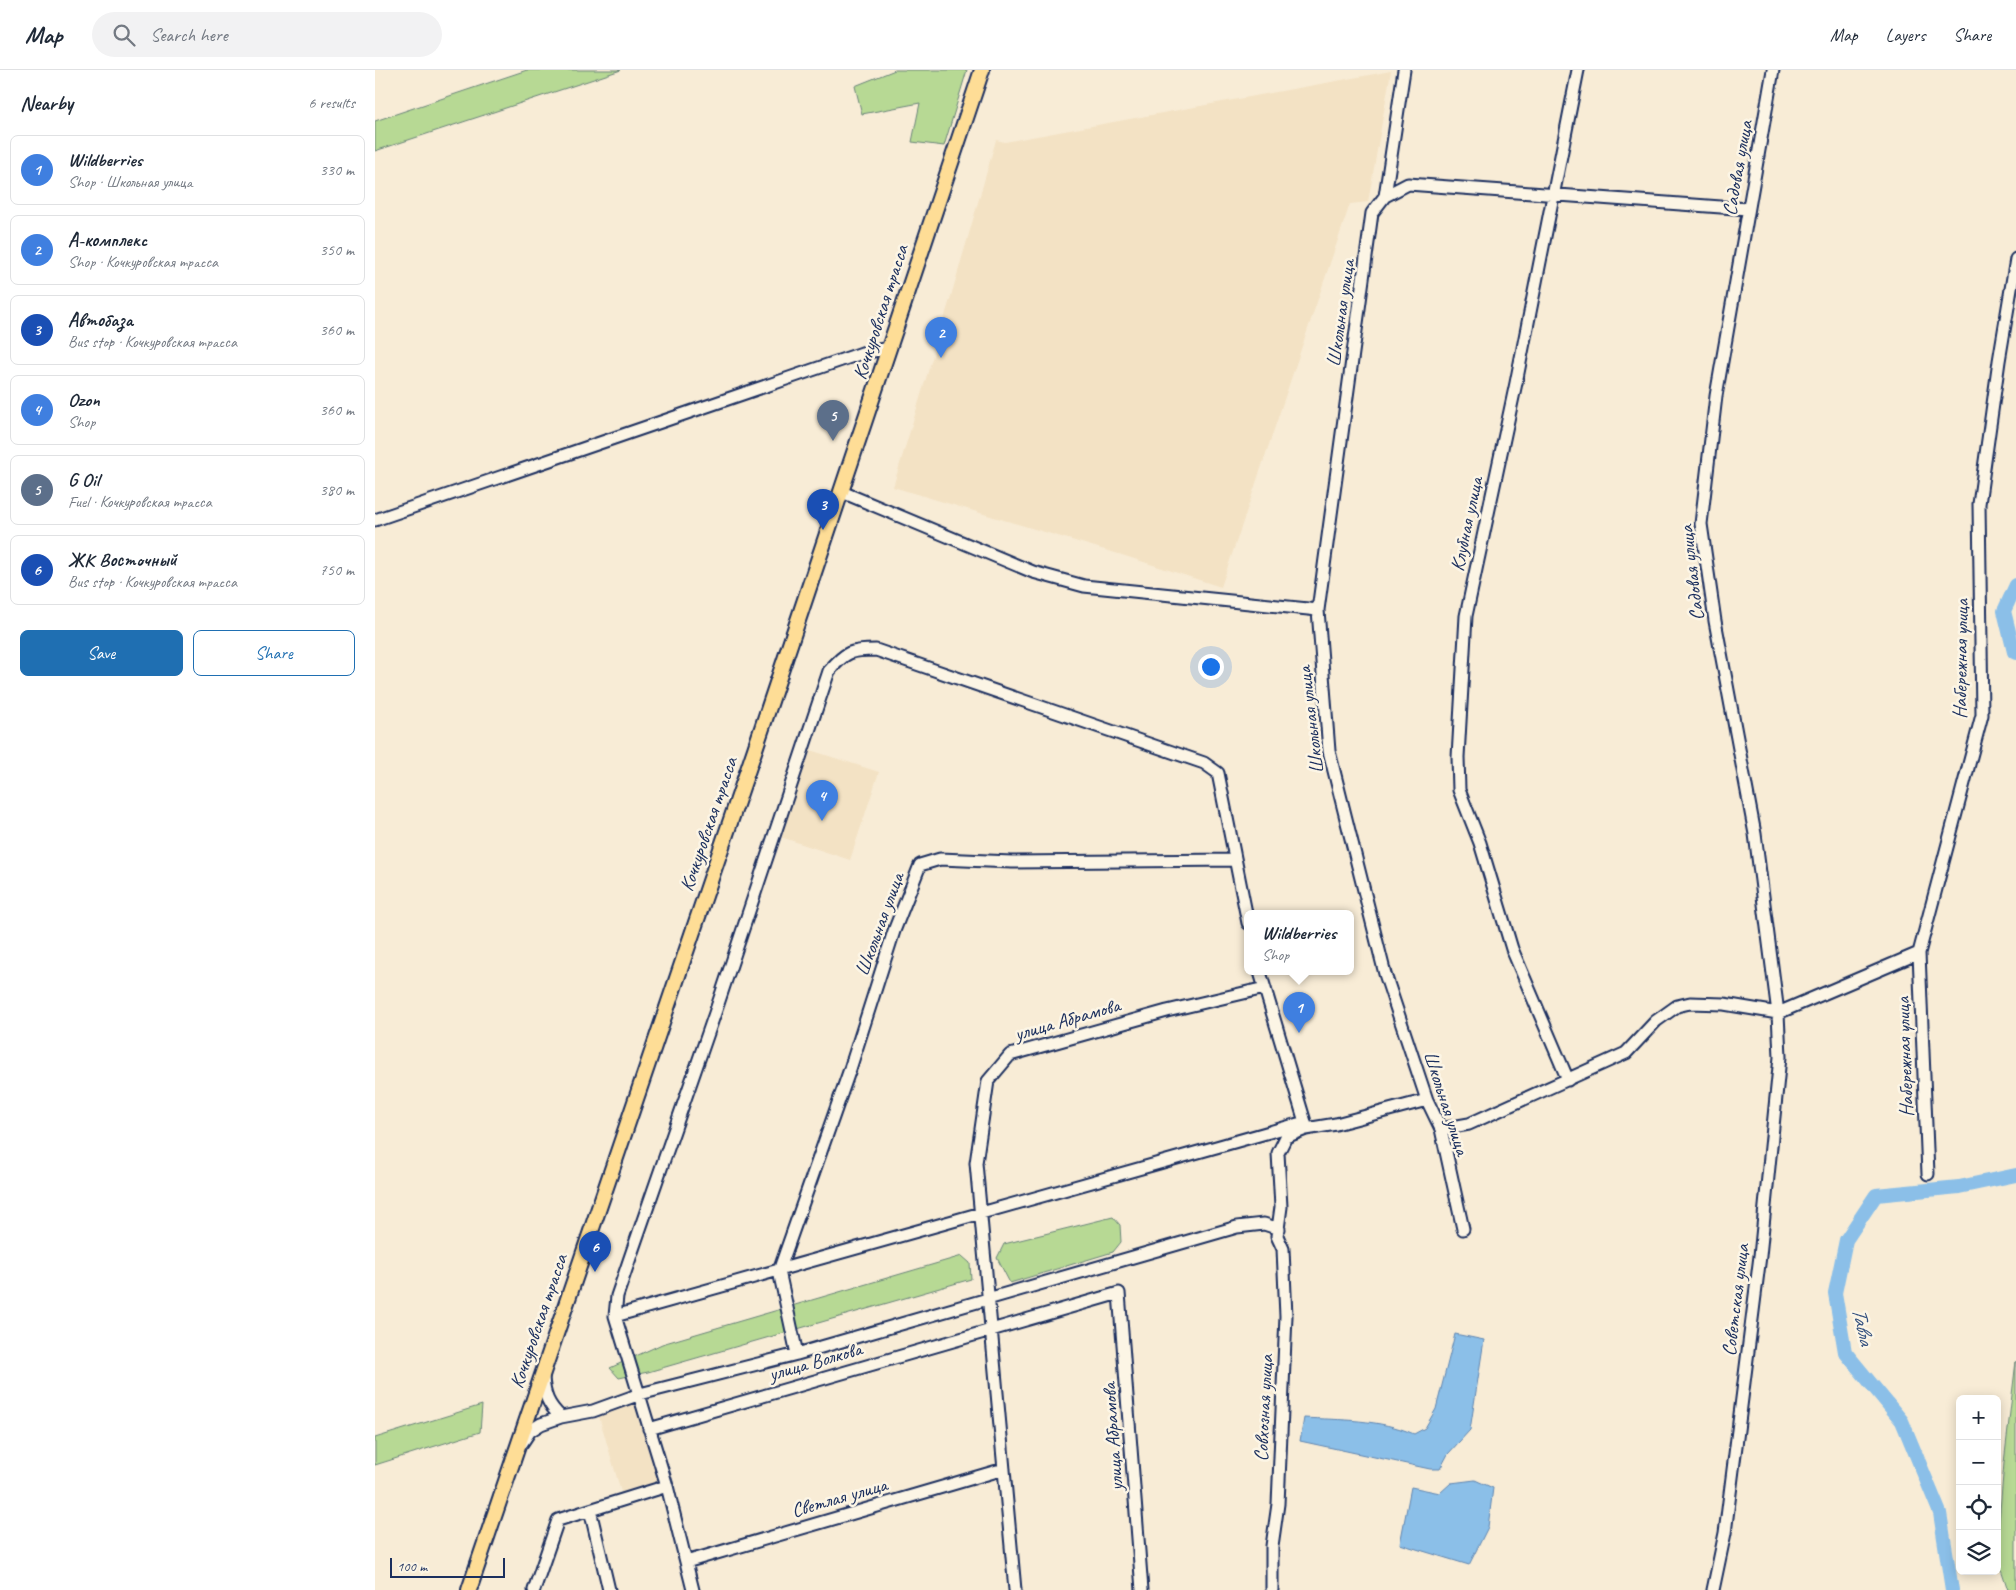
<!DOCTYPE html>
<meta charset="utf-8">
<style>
body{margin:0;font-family:Caveat,sans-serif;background:#f2f2f3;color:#1f2937}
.controls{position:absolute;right:15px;bottom:15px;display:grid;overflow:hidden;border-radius:8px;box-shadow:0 2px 12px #0003}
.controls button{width:45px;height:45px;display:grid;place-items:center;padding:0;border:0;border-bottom:1px solid #e0e1e3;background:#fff;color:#1f2937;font:25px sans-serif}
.scale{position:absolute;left:15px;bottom:12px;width:115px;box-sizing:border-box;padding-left:5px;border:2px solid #1b2f5e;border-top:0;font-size:14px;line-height:18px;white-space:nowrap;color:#1b2f5e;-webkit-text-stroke:4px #fcf5e5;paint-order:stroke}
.you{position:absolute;left:835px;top:596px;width:18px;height:18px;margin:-12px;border:4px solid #fff;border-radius:50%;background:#1a73e8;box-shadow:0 0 0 8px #1a73e833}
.badge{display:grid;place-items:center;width:32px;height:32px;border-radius:50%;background:#1f6fb2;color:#fff;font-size:16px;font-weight:700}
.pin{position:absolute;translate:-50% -41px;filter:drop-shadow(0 1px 2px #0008)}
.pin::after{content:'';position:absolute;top:26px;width:18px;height:15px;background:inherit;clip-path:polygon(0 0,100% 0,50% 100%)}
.popup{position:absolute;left:869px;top:840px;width:110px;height:65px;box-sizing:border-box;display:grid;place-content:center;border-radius:8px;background:#fff;filter:drop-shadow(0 1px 4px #0005);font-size:16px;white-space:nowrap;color:#747a83}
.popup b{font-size:19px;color:#1f2937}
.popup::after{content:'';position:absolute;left:50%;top:100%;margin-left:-10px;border:10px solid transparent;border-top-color:#fff}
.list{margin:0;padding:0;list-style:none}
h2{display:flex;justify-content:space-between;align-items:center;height:65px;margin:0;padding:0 20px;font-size:21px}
h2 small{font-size:16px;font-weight:400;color:#747a83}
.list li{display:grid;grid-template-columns:32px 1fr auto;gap:15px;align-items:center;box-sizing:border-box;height:70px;margin:0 10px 10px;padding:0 10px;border:1px solid #e0e1e3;border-radius:8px}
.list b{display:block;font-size:19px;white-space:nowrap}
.list p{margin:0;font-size:16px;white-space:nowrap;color:#747a83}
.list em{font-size:16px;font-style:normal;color:#747a83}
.actions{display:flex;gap:10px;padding:15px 20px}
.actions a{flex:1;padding:11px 0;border:1px solid #1f6fb2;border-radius:8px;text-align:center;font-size:18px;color:#1f6fb2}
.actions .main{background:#1f6fb2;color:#fff}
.icon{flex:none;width:28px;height:28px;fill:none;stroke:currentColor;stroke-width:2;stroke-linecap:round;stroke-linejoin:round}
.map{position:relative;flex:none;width:1641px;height:1520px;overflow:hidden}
header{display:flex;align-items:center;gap:30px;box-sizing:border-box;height:70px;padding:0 25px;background:#fff;border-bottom:1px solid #e0e1e3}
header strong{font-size:24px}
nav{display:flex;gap:28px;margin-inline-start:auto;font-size:18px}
.search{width:350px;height:45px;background:#f2f2f3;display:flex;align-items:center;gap:12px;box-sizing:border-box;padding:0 18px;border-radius:28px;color:#747a83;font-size:19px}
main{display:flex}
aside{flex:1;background:#fff}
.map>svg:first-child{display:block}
.built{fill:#f3e2c4}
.green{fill:#b7d994;stroke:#698479}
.water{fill:#8bbfe8;stroke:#5e85b1}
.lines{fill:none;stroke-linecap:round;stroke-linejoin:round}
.river{stroke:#8bbfe8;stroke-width:14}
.minor-casing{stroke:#1b2f5e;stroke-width:15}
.major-casing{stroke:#1b2f5e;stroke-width:18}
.minor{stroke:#fcf5e5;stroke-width:11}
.major{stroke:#fedd96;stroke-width:14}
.labels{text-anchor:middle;stroke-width:5;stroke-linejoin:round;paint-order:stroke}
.street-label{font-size:20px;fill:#1b2f5e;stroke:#fcf5e5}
.water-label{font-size:21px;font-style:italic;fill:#375380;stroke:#fcf5e5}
</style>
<header>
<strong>Map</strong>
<div class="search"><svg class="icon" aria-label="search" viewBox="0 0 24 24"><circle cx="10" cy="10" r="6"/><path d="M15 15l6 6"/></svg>Search here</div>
<nav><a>Map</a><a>Layers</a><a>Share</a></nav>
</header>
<main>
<aside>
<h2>Nearby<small>6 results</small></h2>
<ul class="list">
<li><span class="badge" style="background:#3f7fe0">1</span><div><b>Wildberries</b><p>Shop · Школьная улица</p></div><em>330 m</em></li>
<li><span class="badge" style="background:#3f7fe0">2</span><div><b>А-комплекс</b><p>Shop · Кочкуровская трасса</p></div><em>350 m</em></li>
<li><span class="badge" style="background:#1a4fb4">3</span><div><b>Автобаза</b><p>Bus stop · Кочкуровская трасса</p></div><em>360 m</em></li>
<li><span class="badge" style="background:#3f7fe0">4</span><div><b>Ozon</b><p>Shop</p></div><em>360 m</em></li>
<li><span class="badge" style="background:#5c6f8a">5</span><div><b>G Oil</b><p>Fuel · Кочкуровская трасса</p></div><em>380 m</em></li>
<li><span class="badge" style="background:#1a4fb4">6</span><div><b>ЖК Восточный</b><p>Bus stop · Кочкуровская трасса</p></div><em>750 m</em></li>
</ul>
<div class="actions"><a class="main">Save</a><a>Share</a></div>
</aside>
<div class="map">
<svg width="1641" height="1520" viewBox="0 0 1641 1520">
<rect width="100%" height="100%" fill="#f8ecd6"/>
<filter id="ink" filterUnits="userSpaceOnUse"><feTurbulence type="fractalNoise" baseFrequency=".02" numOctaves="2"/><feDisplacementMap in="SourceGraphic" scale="10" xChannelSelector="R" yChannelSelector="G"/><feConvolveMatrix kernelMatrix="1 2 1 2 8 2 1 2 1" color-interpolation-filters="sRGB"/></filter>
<g filter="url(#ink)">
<!-- built -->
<path class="built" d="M1016,1L993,132L975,134L846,517L747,485L518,417L576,226L621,70L630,72Z
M435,680L504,702L475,790L406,767Z
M262,1330L286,1413L247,1425L223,1343Z"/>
<!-- green -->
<path class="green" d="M152,0H246L0,81V51Z
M520,0H592L569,76L537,72L545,33L487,44L480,16Z
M738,1147L745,1155L746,1172L738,1182L635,1213L622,1188L629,1174Z
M587,1186L595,1193L596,1209L273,1302L244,1308L235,1298L287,1274Z
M1641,1291V1520H1633L1622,1487V1477L1629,1393Z
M107,1335L105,1362L0,1395V1368Z"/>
<!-- water -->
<path class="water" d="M1080,1264L1109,1270L1095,1360L1073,1384L1065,1399H1055L925,1371L929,1348C965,1350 1005,1349 1039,1364L1050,1358L1061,1339Z
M1100,1410L1118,1418L1113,1457L1094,1495L1025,1474L1036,1417L1065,1423L1076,1413Z"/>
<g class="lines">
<!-- river -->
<path class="river" d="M1641,515L1629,541L1639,582L1641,583
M1577,1520L1565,1443L1527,1351L1470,1282L1460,1223L1471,1170L1501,1125L1584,1117L1641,1105"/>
<defs>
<path id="minor" d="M1010,126L1029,0
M467,422L658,502L709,516L943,540
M0,450L487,283L515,278
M873,853L843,703L829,693L501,580C476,580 471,581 454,601L340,943L257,1182L242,1226L240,1246C470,1182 700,1116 930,1052
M885,902L930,1052L931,1059L911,1067L903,1083L906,1137L902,1166L908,1179L911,1246L903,1434L897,1476V1520
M1193,1010L1137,879L1105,773L1084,720L1083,687L1091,546L1141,313L1203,0
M931,1059L961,1054L1052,1030
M1066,1059L1094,1054L1251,983L1281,951L1302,936L1315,933L1349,934L1403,943L1544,883
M1553,1104L1544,883L1607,645L1604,434L1624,291L1641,189
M1088,1159L1066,1059L1052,1030L1010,904L954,681L943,540L997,143L1010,126L1033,114L1373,139
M404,1201L475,999L519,861L545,795L565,789L637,792L860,790
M404,1201L422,1284
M240,1246L292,1416L318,1520
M168,1307C169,1325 173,1335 186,1347
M274,1359L744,1223L767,1520
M147,1373L155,1361L166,1354L186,1347L218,1341L265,1324L422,1284L862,1157L889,1154L904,1159
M215,1440L234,1520
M311,1492L629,1399
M159,1520L183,1450L292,1416
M640,1520L601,1093L613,1011L635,985L792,941L890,918
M1338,1520L1350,1463L1385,1186L1405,987L1403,943L1380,764L1340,551L1326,454L1341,326L1398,0"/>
<path id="major" d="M94,1520L380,679L607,0"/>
</defs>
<!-- minor casing -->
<use href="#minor" class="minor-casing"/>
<!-- major casing -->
<use href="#major" class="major-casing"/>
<!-- minor -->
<use href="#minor" class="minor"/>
<!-- major -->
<use href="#major" class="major"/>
</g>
</g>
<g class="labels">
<!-- street labels -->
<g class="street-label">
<text transform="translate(1362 98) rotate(-80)" y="7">Садовая улица</text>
<text transform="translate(505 242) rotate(-72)" y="7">Кочкуровская трасса</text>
<text transform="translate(965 243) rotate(-82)" y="7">Школьная улица</text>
<text transform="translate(1091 454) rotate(-78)" y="7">Клубная улица</text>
<text transform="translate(1316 503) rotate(-97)" y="7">Садовая улица</text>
<text transform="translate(1585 589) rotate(-89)" y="7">Набережная улица</text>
<text transform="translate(935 650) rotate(-97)" y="7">Школьная улица</text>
<text transform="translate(333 754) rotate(-71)" y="7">Кочкуровская трасса</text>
<text transform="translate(504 854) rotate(-70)" y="7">Школьная улица</text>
<text transform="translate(692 949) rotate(-16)" y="7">улица Абрамова</text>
<text transform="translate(1529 987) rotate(-92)" y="7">Набережная улица</text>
<text transform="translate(1072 1033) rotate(72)" y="7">Школьная улица</text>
<text transform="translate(1360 1230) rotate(-83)" y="7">Советская улица</text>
<text transform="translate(163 1251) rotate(-71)" y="7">Кочкуровская трасса</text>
<text transform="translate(440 1291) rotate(-16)" y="7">улица Волкова</text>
<text transform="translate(888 1338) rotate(-87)" y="7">Совхозная улица</text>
<text transform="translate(737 1367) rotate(-94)" y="7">улица Абрамова</text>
<text transform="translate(464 1427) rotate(-16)" y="7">Светлая улица</text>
</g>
<!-- water labels -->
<g class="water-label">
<text transform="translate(1488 1256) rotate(77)" y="7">Тавла</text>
</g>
</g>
</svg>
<div class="controls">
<button>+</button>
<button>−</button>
<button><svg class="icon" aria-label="locate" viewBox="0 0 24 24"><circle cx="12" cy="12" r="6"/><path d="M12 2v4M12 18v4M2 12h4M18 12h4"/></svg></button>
<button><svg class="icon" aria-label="layers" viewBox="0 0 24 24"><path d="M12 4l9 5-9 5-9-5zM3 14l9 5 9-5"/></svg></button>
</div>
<div class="scale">100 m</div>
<div class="you"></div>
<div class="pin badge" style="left:924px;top:963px;background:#3f7fe0">1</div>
<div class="popup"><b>Wildberries</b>Shop</div>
<div class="pin badge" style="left:566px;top:288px;background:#3f7fe0">2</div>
<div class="pin badge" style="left:448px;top:460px;background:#1a4fb4">3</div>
<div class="pin badge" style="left:447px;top:751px;background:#3f7fe0">4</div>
<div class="pin badge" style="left:458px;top:371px;background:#5c6f8a">5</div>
<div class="pin badge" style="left:220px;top:1202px;background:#1a4fb4">6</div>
</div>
</main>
